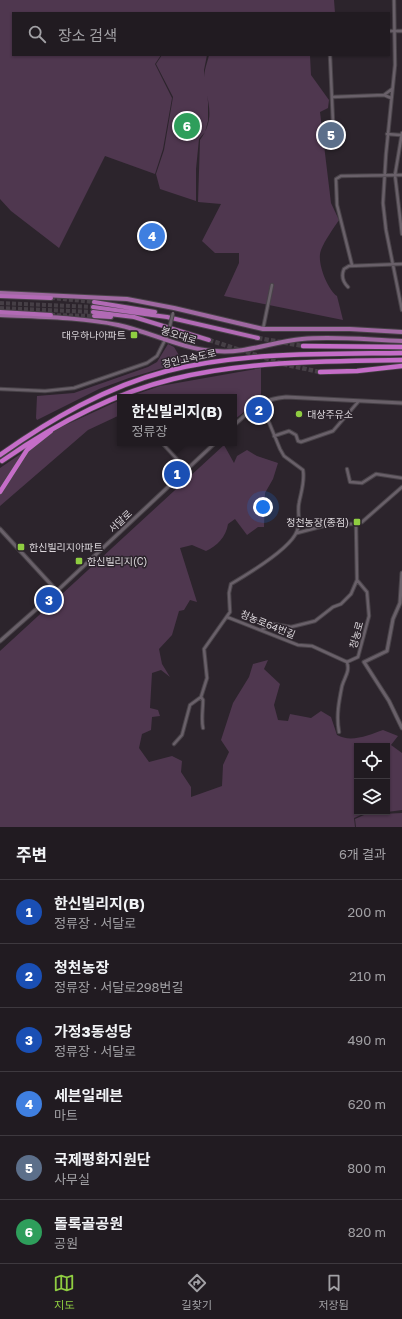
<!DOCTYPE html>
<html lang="ko">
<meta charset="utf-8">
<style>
body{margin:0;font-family:"Golos Text","Noto Sans KR",sans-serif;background:#29242a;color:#f1f3f6}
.controls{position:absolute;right:12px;bottom:12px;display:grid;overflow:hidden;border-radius:0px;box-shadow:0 1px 3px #0004}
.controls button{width:36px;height:36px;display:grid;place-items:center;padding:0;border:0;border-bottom:1px solid #3e393f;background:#211b21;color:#f1f3f6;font:20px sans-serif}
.you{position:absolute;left:263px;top:507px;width:14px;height:14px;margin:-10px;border:3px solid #fff;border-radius:50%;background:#1a73e8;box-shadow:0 0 0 6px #1a73e833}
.badge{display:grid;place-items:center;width:26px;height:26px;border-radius:50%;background:#8fcd41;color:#fff;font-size:13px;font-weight:700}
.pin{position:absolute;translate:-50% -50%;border:2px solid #fff;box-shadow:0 1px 4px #0006}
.popup{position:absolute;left:117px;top:394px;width:120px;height:52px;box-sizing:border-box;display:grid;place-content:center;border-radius:0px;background:#211b21;filter:drop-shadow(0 1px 3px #0005);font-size:13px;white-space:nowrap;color:#a2a1a5}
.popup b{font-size:15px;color:#f1f3f6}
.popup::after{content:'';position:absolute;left:50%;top:100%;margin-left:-8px;border:8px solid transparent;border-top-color:#211b21}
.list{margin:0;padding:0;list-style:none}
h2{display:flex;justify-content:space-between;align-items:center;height:52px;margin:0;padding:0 16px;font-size:17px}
h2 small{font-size:13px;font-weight:400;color:#a2a1a5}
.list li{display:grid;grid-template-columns:26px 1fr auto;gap:12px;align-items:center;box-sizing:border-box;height:64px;padding:0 16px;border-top:1px solid #3e393f}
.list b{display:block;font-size:15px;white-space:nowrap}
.list p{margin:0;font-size:13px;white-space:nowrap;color:#a2a1a5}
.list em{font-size:13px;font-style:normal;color:#a2a1a5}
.icon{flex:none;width:22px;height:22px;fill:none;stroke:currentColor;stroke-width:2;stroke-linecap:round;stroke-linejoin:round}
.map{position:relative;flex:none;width:402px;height:827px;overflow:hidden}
.search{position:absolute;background:#211b21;box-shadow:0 1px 3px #0004;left:12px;right:12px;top:12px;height:44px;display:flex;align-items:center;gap:10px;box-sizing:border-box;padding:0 14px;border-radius:0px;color:#a2a1a5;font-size:15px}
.sheet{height:436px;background:#211b21}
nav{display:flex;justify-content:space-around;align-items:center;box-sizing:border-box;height:56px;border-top:1px solid #3e393f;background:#211b21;font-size:11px;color:#a2a1a5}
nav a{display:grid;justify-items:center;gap:2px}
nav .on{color:#8fcd41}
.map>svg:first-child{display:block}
.green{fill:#4f374f}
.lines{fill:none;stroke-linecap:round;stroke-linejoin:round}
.trunk-tunnel{stroke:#463f46;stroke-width:4;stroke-dasharray:4 2;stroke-linecap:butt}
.motorway-tunnel{stroke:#463f46;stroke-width:4.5;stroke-dasharray:4.5 2;stroke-linecap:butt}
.minor-casing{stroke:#484248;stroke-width:4.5}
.tertiary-casing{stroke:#484248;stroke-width:5}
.primary-casing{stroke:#484248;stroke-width:6}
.trunk-casing{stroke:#484248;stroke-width:6}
.motorway-casing{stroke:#484248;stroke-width:6}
.minor{stroke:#696069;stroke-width:2.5}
.tertiary{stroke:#696069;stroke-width:3}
.primary{stroke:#a068a2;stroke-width:4}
.trunk{stroke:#b26ab5;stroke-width:4}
.motorway{stroke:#c56dc8;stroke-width:4.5}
.minor-bridge-casing{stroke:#484248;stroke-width:4.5;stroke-linecap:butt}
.minor-bridge{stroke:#696069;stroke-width:2.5}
.poi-dot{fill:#8fcd41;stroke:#2c242c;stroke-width:1.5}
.labels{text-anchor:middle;stroke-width:3;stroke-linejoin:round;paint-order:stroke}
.poi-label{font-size:10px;fill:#dcd7dc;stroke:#2c242c;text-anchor:start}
.street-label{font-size:10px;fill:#dcd7dc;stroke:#2c242c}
</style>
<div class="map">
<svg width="402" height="827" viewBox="0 0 402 827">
<rect width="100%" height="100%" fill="#2c242c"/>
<!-- green -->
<path class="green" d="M0,0H334L335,13H13V55H161L155,64L172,98L163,149L155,174L105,156L59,248L11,211L0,199Z
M162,55H207L204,70L208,102V121L205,132L199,139L196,169V201L160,189L156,174L164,150L173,97L156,64Z
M209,55H310L311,75L329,100L328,108L320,112L331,203L339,220C333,229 325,240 321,250C316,262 328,290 337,296L343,320L224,296L239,263V253H215L202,241L221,204L198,202L200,140C219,113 203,98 205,70C206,65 208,60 209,55Z
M168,344L174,347L183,362L129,378L99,389L37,420L36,418L37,396L74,393L148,367L157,362Z
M261,368V398L234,420V397H128L160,386Z
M120,400V415L88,430L0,506V468L57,429Z
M224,445L234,463L237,456L247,450L257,456L278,463L273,479L265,493L264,527H258L247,535L235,519L228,524C226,537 217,546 206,551L192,545L180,548L197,602L190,600L184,610L179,611L172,635L159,649L162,664L170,677L161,670L152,673L150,708L158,710L160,716L152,717L151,730L142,734L139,748L149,762L172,756L182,761L181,772L191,787V797L222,786L223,765L229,752L221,740L233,703L249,677L253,664L268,660L264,669L280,684L274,705L278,720L288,721L290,714L311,718L321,711L331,717L337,735C351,743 369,735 383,730L398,736L391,745L402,753V810L387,812V746H357V812H384L363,814L354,818L355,827H0V651Z
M402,813V827H356L355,819L364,815Z"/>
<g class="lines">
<!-- trunk-tunnel -->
<path class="trunk-tunnel" d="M51,298L94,302
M0,303L93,307
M0,308L93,312
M51,315L94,316"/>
<!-- motorway-tunnel -->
<path class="motorway-tunnel" d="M258,338L303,346
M209,340L287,365L320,372"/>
<defs>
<path id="minor" d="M394,0L395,65L386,154L383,203L386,230L402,310
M389,31H402
M330,55L334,145
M384,95L392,89
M332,97L384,95L391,98
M402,133L395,175L402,234
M387,134L400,135
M352,265L337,205L336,179L341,176L402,175
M348,287C343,282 341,276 344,269L349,266L402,264
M263,329L272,285
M0,389L45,391L74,388L147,363L157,356L168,334
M274,436L289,431L296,435L298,441L301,442L333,431L358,402
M162,443L187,470
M347,469L350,482L362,483L376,474L402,478
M297,533L331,524H356
M227,617L298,645L312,646L347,662
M261,630L273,624L291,627L315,621L333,607L341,604L351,594L357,580
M201,697L203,700C203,710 201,719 203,728
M339,732C336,716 339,701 342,686C345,676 350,672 347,662L358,657L369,616L367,592L357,580L356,524L362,522L402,487
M174,744L182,735L190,705L201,697L207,678L204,649L230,612L229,593L231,584C248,574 291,548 297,531C301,522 297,512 299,503C301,492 305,482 303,470L284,456L280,449L261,403"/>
<path id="tertiary" d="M234,425C252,409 261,399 286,397L402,403
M0,529L57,591
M402,573L400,603L393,619L387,651L364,662L389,701L402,728
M0,641L57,591L215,443"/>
<path id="primary" d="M0,293L127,299L174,308L263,329H350L402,332
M0,315C39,317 80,317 118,325C151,332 181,349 215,351C244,354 272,342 302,339C335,336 369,340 402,341"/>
<path id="trunk" d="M0,296L51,298
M94,302L155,312
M93,307L167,317L258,338
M0,312L51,315
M93,312L134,317L209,340
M94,316L111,317"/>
<path id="motorway" d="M303,346L402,347
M320,372L357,371L402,366
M0,455C51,419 106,387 167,371C243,352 324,354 402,353
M2,461C54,425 111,394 173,379C247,361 326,361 402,360
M0,492L27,450L51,431"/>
</defs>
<!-- minor casing -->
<use href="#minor" class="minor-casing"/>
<!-- tertiary casing -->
<use href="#tertiary" class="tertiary-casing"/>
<!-- primary casing -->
<use href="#primary" class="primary-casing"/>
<!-- trunk casing -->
<use href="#trunk" class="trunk-casing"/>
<!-- motorway casing -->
<use href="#motorway" class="motorway-casing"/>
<!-- minor -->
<use href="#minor" class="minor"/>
<!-- tertiary -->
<use href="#tertiary" class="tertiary"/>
<!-- primary -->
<use href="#primary" class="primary"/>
<!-- trunk -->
<use href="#trunk" class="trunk"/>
<!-- motorway -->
<use href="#motorway" class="motorway"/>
<defs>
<path id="minor-bridge" d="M168,334L173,313"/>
</defs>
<!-- minor-bridge casing -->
<use href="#minor-bridge" class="minor-bridge-casing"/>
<!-- minor-bridge -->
<use href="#minor-bridge" class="minor-bridge"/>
</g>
<!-- markers -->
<g class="poi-dot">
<rect x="130" y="331" width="8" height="8" rx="2"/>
<circle cx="299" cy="414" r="4"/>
<rect x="353" y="518" width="8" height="8" rx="2"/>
<rect x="17" y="543" width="8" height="8" rx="2"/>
<rect x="75" y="557" width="8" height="8" rx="2"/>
</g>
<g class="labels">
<!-- poi labels -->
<g class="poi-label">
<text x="126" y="339" text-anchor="end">대우하나아파트</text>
<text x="307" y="418">대상주유소</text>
<text x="349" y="526" text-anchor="end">청천농장(종점)</text>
<text x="29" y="551">한신빌리지아파트</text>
<text x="87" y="565">한신빌리지(C)</text>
</g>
<!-- street labels -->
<g class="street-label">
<text transform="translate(179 335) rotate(17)" y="4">봉오대로</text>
<text transform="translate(189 358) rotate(-12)" y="4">경인고속도로</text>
<text transform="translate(120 521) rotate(-43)" y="4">서달로</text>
<text transform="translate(268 624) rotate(22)" y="4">청농로64번길</text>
<text transform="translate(356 635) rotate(-75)" y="4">청농로</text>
</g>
</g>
</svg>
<div class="controls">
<button><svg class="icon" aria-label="locate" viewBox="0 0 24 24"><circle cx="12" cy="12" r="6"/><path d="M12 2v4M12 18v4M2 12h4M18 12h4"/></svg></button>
<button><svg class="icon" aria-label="layers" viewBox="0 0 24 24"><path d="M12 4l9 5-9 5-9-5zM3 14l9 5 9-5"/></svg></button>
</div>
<div class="you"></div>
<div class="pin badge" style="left:177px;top:474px;background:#1a4fb4">1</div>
<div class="popup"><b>한신빌리지(B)</b>정류장</div>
<div class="pin badge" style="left:259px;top:410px;background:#1a4fb4">2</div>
<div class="pin badge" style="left:49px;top:600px;background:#1a4fb4">3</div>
<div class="pin badge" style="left:152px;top:236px;background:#3f7fe0">4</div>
<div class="pin badge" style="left:331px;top:135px;background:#5c6f8a">5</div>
<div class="pin badge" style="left:187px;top:126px;background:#2e9e5b">6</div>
<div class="search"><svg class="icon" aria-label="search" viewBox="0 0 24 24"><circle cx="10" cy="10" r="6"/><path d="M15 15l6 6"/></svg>장소 검색</div>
</div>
<section class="sheet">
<h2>주변<small>6개 결과</small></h2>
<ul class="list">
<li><span class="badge" style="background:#1a4fb4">1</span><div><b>한신빌리지(B)</b><p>정류장 · 서달로</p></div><em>200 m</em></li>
<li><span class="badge" style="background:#1a4fb4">2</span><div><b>청천농장</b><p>정류장 · 서달로298번길</p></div><em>210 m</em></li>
<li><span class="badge" style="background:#1a4fb4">3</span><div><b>가정3동성당</b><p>정류장 · 서달로</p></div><em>490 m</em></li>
<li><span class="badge" style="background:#3f7fe0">4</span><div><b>세븐일레븐</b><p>마트</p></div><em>620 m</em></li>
<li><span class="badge" style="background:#5c6f8a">5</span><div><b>국제평화지원단</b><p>사무실</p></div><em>800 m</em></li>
<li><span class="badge" style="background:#2e9e5b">6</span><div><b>돌록골공원</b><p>공원</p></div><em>820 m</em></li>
</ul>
</section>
<nav>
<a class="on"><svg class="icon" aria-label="map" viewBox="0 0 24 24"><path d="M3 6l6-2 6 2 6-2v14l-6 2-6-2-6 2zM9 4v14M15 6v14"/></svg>지도</a>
<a><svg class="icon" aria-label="directions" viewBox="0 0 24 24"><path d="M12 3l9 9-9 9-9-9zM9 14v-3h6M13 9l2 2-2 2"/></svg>길찾기</a>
<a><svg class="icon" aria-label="saved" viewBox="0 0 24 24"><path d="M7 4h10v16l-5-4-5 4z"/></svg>저장됨</a>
</nav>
